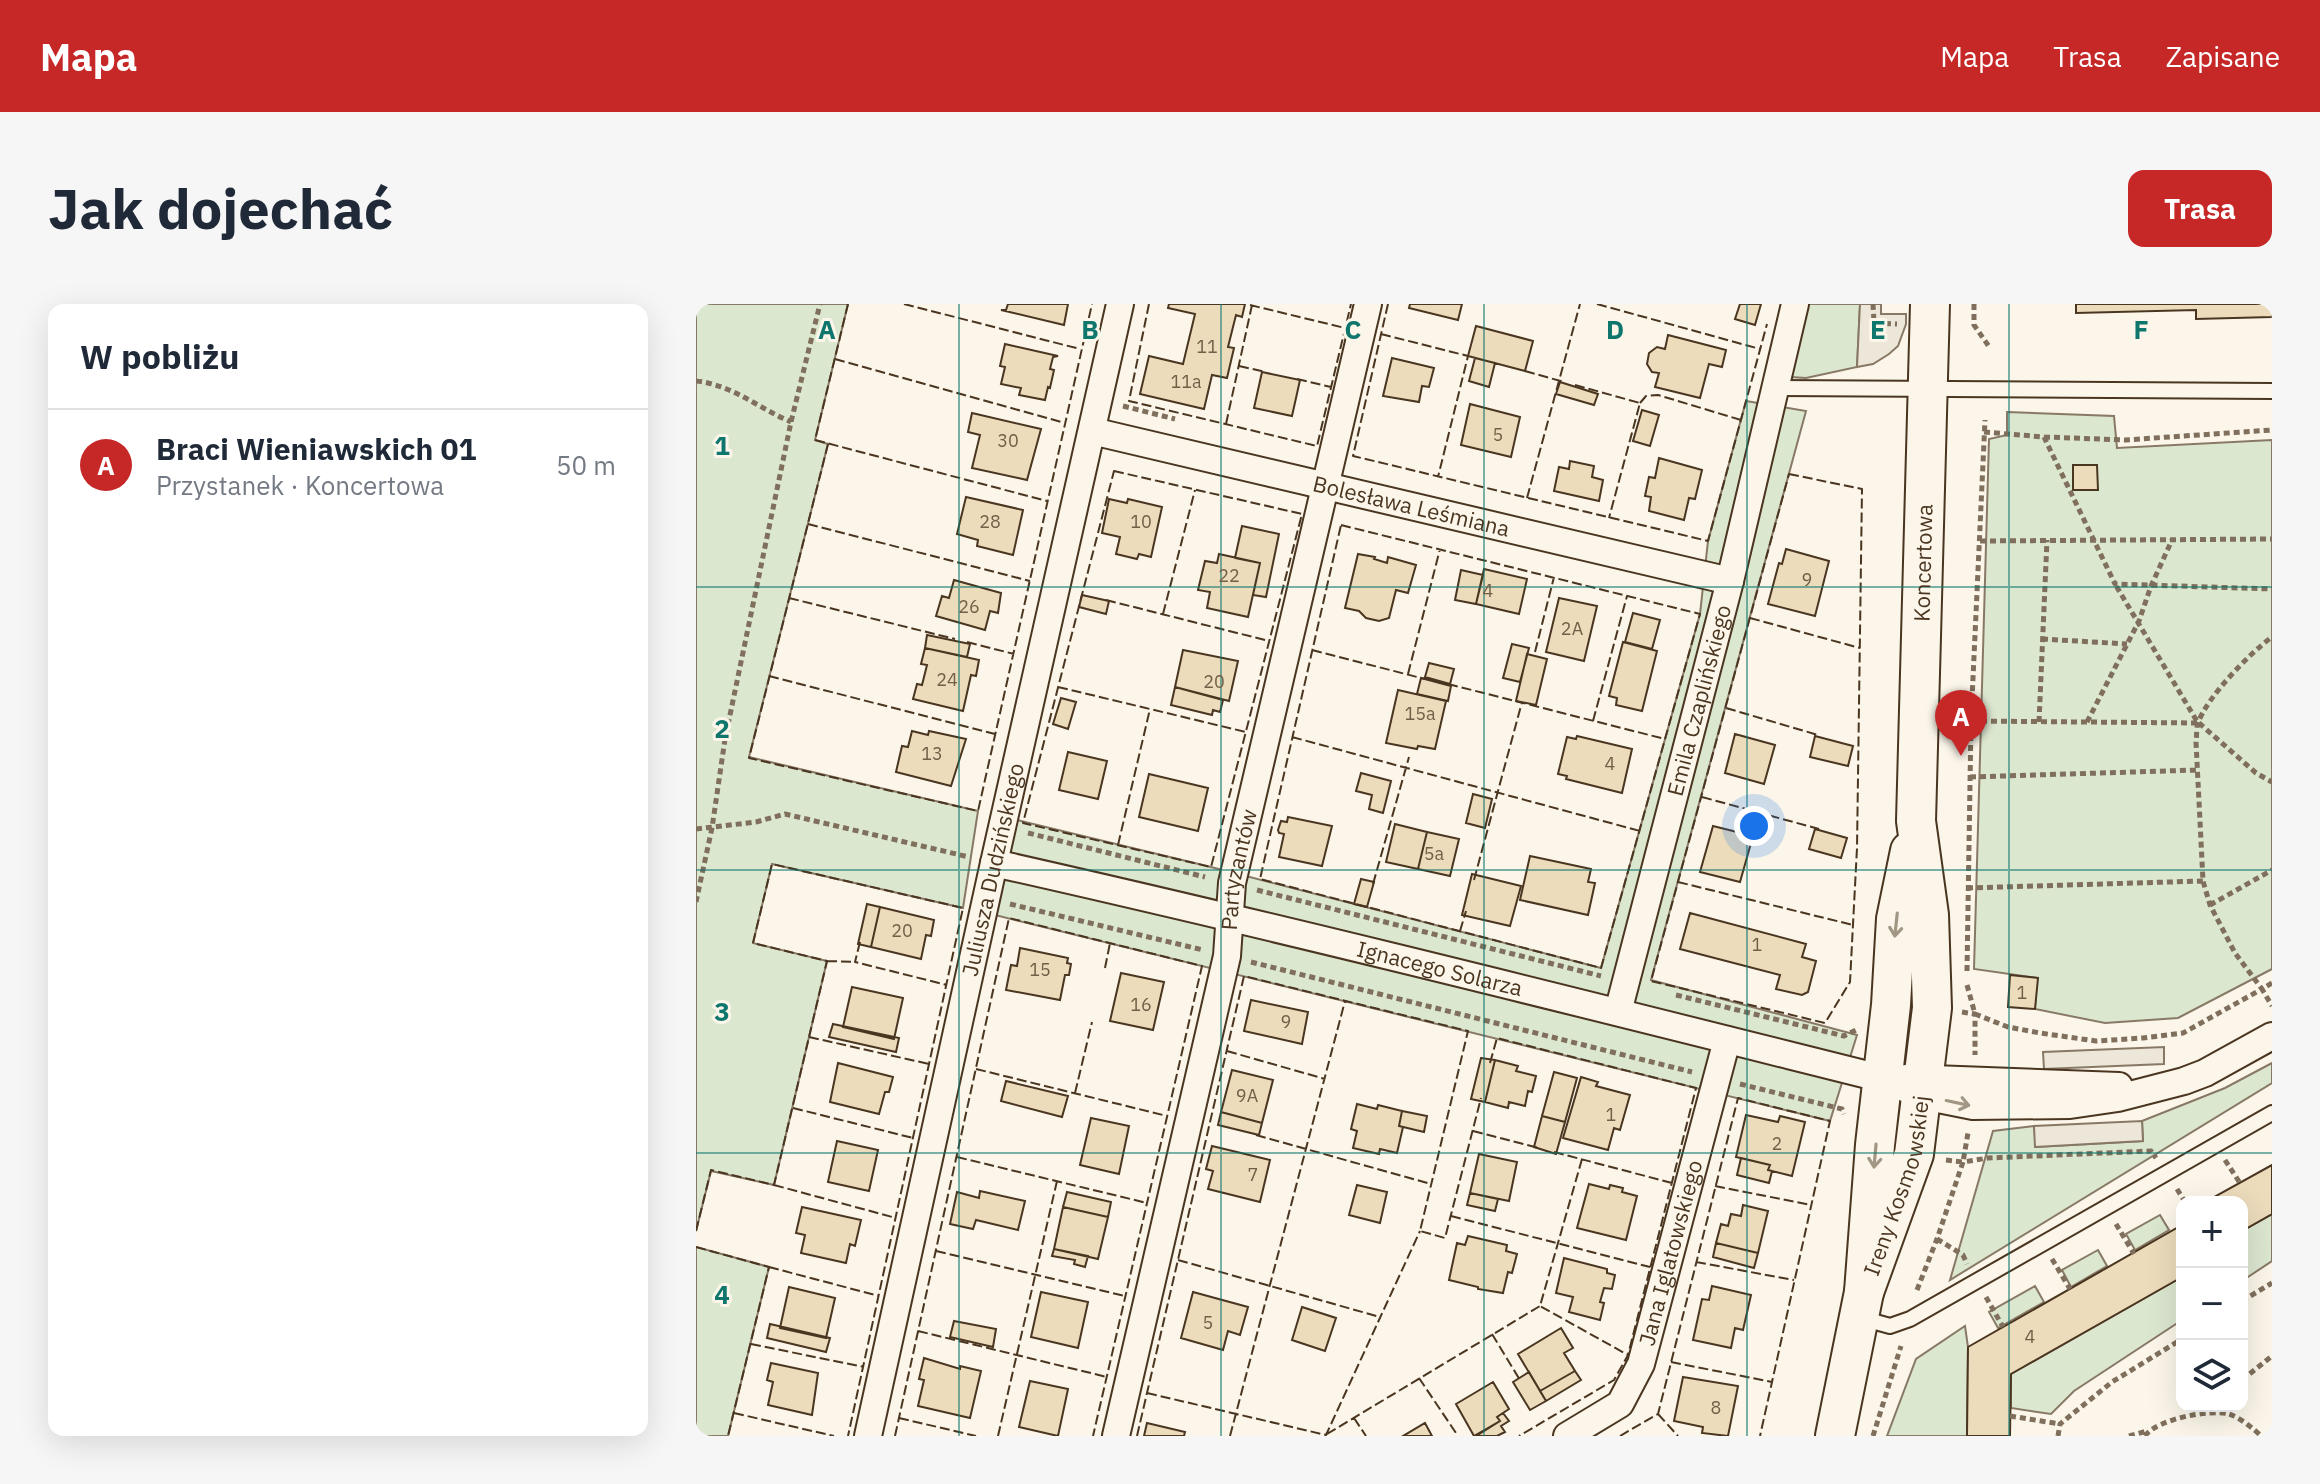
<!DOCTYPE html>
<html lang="pl">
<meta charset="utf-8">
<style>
body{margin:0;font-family:"IBM Plex Sans",sans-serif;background:#f6f6f7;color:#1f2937}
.controls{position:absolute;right:24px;bottom:24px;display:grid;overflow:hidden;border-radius:16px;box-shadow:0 8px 32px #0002}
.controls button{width:72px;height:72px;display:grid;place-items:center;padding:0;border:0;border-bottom:2px solid #e0e1e3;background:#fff;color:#1f2937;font:40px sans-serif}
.you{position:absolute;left:1058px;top:522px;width:28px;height:28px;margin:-20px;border:6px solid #fff;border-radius:50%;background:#1a73e8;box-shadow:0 0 0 12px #1a73e833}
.badge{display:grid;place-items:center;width:52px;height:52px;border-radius:50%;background:#c62828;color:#fff;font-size:26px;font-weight:700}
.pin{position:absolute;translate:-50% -66px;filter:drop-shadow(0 2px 4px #0008)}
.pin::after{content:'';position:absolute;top:42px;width:28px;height:24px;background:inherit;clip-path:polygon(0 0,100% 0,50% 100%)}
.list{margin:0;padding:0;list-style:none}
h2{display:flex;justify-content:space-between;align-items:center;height:104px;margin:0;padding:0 32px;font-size:34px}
h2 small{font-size:26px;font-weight:400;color:#747a83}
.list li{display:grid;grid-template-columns:52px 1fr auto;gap:24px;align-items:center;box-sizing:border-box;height:112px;padding:0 32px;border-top:2px solid #e0e1e3}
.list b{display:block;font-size:30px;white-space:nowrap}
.list p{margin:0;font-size:26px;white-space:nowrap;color:#747a83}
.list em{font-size:26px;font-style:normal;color:#747a83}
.icon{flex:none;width:44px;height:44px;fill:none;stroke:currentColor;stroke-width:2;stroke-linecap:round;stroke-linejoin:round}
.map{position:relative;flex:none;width:1576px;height:1132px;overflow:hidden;border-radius:16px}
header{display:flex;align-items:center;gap:48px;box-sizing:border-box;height:112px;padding:0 40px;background:#c62828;color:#fff}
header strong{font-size:38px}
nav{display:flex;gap:44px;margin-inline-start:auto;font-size:28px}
.intro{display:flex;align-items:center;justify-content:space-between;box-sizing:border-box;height:192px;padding:0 48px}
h1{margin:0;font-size:56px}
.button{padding:20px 36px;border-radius:16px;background:#c62828;color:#fff;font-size:28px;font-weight:700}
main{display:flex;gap:48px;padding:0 48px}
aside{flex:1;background:#fff;border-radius:16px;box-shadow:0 8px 32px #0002}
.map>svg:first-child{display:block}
.green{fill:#dce7d0;stroke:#887966;stroke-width:2}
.parking{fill:#ede7d9;stroke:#887966;stroke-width:2}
.building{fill:#ecdcbc;stroke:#4a3520;stroke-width:2}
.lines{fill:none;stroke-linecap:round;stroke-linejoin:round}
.lane-casing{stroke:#4a3520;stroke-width:18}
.street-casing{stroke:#4a3520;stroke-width:30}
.secondary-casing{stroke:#4a3520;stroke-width:42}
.path{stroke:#7f6f5c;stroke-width:5;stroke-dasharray:6 4;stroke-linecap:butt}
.lane{stroke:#fbf6e9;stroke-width:14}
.street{stroke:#fbf6e9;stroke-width:26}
.secondary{stroke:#fbf6e9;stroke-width:38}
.fence{stroke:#4a3520;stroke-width:2;stroke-dasharray:10 4;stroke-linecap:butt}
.oneway{stroke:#a29684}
.grid{fill:none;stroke:#0f766e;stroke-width:2;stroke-opacity:0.55}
.labels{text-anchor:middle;stroke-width:6;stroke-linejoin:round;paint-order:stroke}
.number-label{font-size:18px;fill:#725f47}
.street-label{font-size:22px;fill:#4a3520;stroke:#fbf6e9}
.grid-label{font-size:26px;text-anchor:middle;font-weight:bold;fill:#0f766e;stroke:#fbf6e9;stroke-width:6;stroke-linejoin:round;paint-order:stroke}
</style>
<header>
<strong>Mapa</strong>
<nav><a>Mapa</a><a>Trasa</a><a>Zapisane</a></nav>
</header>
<div class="intro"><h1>Jak dojechać</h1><a class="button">Trasa</a></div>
<main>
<aside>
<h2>W pobliżu<small></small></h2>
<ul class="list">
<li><span class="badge">A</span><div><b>Braci Wieniawskich 01</b><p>Przystanek · Koncertowa</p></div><em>50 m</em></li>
</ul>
</aside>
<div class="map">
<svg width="1576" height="1132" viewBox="0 0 1576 1132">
<rect width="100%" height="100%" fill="#fbf6e9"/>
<!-- green -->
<path class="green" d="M0,0H152L119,136L132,140L53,453L282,507L267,604L76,560L57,639L131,657L78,881L15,867L0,927Z
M1112,0H1164L1161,63L1110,74L1094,73Z
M1050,97L1110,107L955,676L1161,731L1134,817L295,610L317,515L515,563L905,664L1004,310L1012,237Z
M1311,108L1418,112L1421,144L1576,136V665L1482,714L1409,719L1339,705L1341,674L1278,665L1293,135L1311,131Z
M1576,759V779L1254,976L1297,827L1338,822L1340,843L1447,837L1446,817L1529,784Z
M1576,910V957L1546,977V927Z
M1464,911L1473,926L1439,946L1430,930Z
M0,943L73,963L32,1132H0Z
M1402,946L1411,962L1375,983L1366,966Z
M1486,973V1016L1378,1087L1355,1110L1315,1104V1070Z
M1339,982L1348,998L1302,1024L1293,1008Z
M1269,1022L1272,1043L1271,1132H1191L1220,1055Z"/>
<!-- parking -->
<path class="parking" d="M1164,0H1185V10H1210V20L1202,42L1193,50L1177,60L1161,63Z
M1468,743V760L1348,765L1347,748Z
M1446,817L1447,837L1339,843L1338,822Z"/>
<!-- building -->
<path class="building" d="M312,0H372L368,21L305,6H310Z
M473,0H549L546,13L540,11L532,43L538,44L531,74L516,71L508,105L444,90L453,52L487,60L499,10L472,4Z
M714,0H766L762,16L713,4Z
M1044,0H1065L1059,21L1039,15Z
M1380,0H1576V13L1500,15V6L1380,9Z
M780,22L837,37L829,67L772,52Z
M972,31L1030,46L1026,63L1013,60L1004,94L959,83L963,69L956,68L951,60L953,49L961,43L969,45Z
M309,40L362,52L357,53L354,65L358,66L354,84L352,83L349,96L323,91L325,84L305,80L309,63L304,62Z
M696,54L738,64L733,83L726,82L723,98L687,92Z
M779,54L799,59L793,83L773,77Z
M566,68L604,76L596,112L558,104Z
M864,78L902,90L898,101L860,90Z
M774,100L824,113L815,153L765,141Z
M946,106L963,111L954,142L937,137Z
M276,109L345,125L331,176L276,164L284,131L272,128Z
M963,154L1006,166L999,195L993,194L988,216L953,207L955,193L949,192L953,173L959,174Z
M874,157L898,162L896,173L907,176L903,197L858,187L863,163L873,165Z
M1377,161H1401L1402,186H1377Z
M270,193L327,206L317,251L281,242L282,236L261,230Z
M413,195L431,199L432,195L466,203L455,253L443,250L441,255L420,250L424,233L406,229Z
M546,222L583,230L570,293L557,291L564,259L539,254Z
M1090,245L1133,257L1119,312L1072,300L1083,259L1086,260Z
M523,250L564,259L552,313L511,304L514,288L502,286L509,257L521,259Z
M662,250L679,253L678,255L691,259L692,253L720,261L712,289L700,286L693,314L683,317L670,314L663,307L649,304Z
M788,265L831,275L823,310L780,300Z
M765,266L787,271L780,300L759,296Z
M258,276L305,289L302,309L294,307L289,326L240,312L246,292L253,294Z
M386,291L413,297L410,310L383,303Z
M863,294L901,302L888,357L850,348Z
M937,309L964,316L956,345L929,338Z
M231,331L274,340L271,353L229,344Z
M927,338L961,347L946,407L920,401L921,394L913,392Z
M816,340L833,344L824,378L807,374Z
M229,344L283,356L280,372L275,371L267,407L217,395L221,380L226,381L231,361L225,360Z
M487,346L542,357L533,397L479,383Z
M831,350L851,355L840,401L820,397Z
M733,359L758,365L754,380L729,373Z
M725,374L755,382L752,397L721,390Z
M479,383L527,396L524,408L517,406L516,411L475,401Z
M702,386L750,397L739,445L722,442L721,445L690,439Z
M365,394L380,398L372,425L357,420Z
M216,427L232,431L233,427L270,435L255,482L200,468L206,442L212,443Z
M1039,430L1079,441L1068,480L1029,469Z
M881,432L936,445L926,489L870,475L871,472L862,470L871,433L880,435Z
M1119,432L1157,442L1152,462L1114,453Z
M372,448L411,457L402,495L363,486Z
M665,469L695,477L687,509L673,505L676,491L660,487Z
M453,470L512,484L502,527L443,513Z
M777,490L796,495L789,524L770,519Z
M592,513L636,522L626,562L583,553L588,530L583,529L582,526L585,517L591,518Z
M699,520L731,528L722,565L690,558Z
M1017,522L1057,532L1044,578L1004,568Z
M1119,525L1151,534L1145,554L1113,545Z
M731,528L763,535L754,572L722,565Z
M834,552L895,565L892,578L899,579L892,611L824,596Z
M776,570L825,582L814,622L766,611Z
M665,575L678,578L671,603L658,600Z
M171,600L184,603L175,643L162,640Z
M184,603L238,616L235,632L230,631L225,655L175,643Z
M994,609L1110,640L1106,653L1120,657L1112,688L1106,691L1080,685L1084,671L984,645Z
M324,644L372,654L371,659L375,660L373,671H369L364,696L310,686L315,661L321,662Z
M425,669L468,678L457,726L414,717Z
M1314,671L1342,674L1339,705L1312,703Z
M156,683L207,694L198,735L147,723Z
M555,696L612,708L606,740L548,727Z
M137,720L203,734L200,748L133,733Z
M785,754L799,756L789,798L775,795Z
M799,756L822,762L820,767L840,772L836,788L832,787L829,802L813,798L812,804L789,798Z
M142,759L197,773L193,788H189L183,810L134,798Z
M536,766L577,776L566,819L525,808Z
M858,768L881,774L869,818L846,812Z
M885,773L902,778L900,782L934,791L924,826L918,824L912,846L867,834Z
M310,777L372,792L366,813L305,797Z
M661,800L681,805L682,801L706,807L703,822L707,823L701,849L684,845L683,850L657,844L661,827L655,825Z
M706,807L731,812L728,828L703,822Z
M525,808L566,819L563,831L522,821Z
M1050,811L1082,818L1084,812L1109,818L1096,872L1072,866L1074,861L1040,853Z
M846,812L869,818L860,850L838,843Z
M395,814L433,822L423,870L384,861Z
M141,837L182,846L173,887L132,878Z
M516,842L574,856L564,898L512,885L517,867L510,865Z
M783,850L821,858L813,897L774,889Z
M1045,854L1074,861L1072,866L1076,867L1073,879L1041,871Z
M1576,861V910L1546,927V898H1521L1518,893Z
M893,880L913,885L914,881L927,884L926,888L941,892L930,936L881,924Z
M661,881L691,888L684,919L653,911Z
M284,887L329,897L322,926L280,916L277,925L254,920L261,888L283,894Z
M371,888L415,898L412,913L367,903Z
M774,889L802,895L799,907L771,901Z
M1047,901L1072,907L1062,949L1020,939L1025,920L1032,922L1035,910L1045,912Z
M106,903L165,916L159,942L154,940L150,959L105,949L109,931L100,929Z
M367,903L412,913L402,955L358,945Z
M1486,921V973L1315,1070L1314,1132H1271L1272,1043Z
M772,932L811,941L810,947L821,950L816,969L812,968L807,989L782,985V983L753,976L761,939L769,941Z
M1020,939L1062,949L1058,964L1017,953Z
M358,945L392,952L389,963L378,960L379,956L356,952Z
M868,954L911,965V969L919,971L916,985L908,984L904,998L908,999L904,1016L873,1008L877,993L860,989Z
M1016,982L1055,991L1047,1026L1039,1024L1035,1044L997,1036L1006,995L1013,996Z
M93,983L139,994L130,1034L84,1024Z
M345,988L392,998L382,1044L335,1033Z
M497,988L552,1003L544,1031L532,1027L527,1046L485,1034Z
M606,1003L640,1014L629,1047L596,1036Z
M258,1017L300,1025L297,1043L254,1033Z
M74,1020L134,1034L130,1048L71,1034Z
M865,1024L877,1044L868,1049L879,1067L844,1087L822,1050Z
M228,1054L264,1065V1062L285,1067L274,1114L222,1102L228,1076L223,1075Z
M75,1059L122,1069L116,1111L72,1101L77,1078L71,1076Z
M879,1067L885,1076L850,1097L844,1087Z
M833,1068L850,1097L834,1106L817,1078Z
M987,1073L1042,1082L1032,1132L1006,1129L1007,1123L978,1117Z
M334,1077L372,1085L362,1132L323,1123Z
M797,1078L813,1105L801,1113L804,1117L778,1132L760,1100Z
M807,1109L813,1117L805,1122L809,1128L801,1132H780L804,1117L801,1113Z
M451,1119L489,1128L488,1132H448Z
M729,1119L736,1132H707Z"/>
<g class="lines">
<defs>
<path id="lane" d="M1078,84L1576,87
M1165,1014L1194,1022L1214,1015L1576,809"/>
<g id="street">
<path id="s1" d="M396,127L1034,277"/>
<path id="s2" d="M298,559C596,626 892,701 1188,775L1227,792L1277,802L1374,801L1422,794L1488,777L1509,769L1576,732"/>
<path id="s3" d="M922,708L1034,277L1099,0"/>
<path d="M1210,774L1423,782"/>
<path id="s4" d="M172,1132L298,559L424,0"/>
<path id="s5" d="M420,1132L531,652L536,579L672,0"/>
<path id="s6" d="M871,1132L924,1100L945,1060L1031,736"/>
</g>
<g id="secondary">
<path id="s7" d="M1168,988L1218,850L1236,704L1233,611L1220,517L1234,0"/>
<path d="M1139,1132L1168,988L1179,841L1195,701L1200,615L1214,547"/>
</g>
</defs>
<!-- lane casing -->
<use href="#lane" class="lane-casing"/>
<!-- street casing -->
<use href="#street" class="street-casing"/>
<!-- secondary casing -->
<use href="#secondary" class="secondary-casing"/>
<!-- path -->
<path class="path" d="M1177,0L1178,19L1201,20
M1278,0V21L1294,44
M0,77C37,81 62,104 95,118
M427,102L479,115
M1288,128L1348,133L1419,280L1576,285
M1348,133L1429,136L1576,126
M1284,237L1576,235
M1346,335L1431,340
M1275,417L1502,419L1419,280
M1343,418L1351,236
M1391,418L1443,317L1455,282L1476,236
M1503,419L1560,469L1576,478
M1274,473L1502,466
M0,525L60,518L89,510L273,553
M332,529L509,573
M1271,584L1507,577
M561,586L905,672
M0,598L16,524L29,435L95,118L124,0
M314,600L507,646
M1514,601L1576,566
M555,658L996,768
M1271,667L1275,417L1289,116
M1576,679L1566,685L1576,702
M1271,681L1279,710L1312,723L1344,729L1400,737L1447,734L1487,729L1566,685L1539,649L1514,601L1507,577L1500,438C1501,432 1500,424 1502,419C1511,393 1554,349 1576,333
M980,691L1148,732L1160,726
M1266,708L1279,710V751
M1044,780L1146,805L1148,810
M1250,856L1267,858L1272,829
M1529,856L1544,879
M1481,885L1489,898
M1420,920L1438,950
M1241,935L1267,951L1271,960
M1356,955L1374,985
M1221,986L1241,935L1267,858L1292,854L1455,847L1460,854
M1290,993L1307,1023
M1546,997L1576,979
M1546,1076L1576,1052
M1314,1112L1364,1120
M1177,1132L1205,1042
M1362,1132L1364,1120L1416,1078L1486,1035
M1433,1132L1451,1127
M1449,1132C1461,1115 1514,1105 1533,1110C1543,1113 1558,1125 1565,1132"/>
<!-- lane -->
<use href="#lane" class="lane"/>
<!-- street -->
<use href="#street" class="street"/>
<!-- secondary -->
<use href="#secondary" class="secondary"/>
<!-- fence -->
<path class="fence" d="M152,0L119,136L351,197
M208,0L384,45
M453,0L433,97L621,142L655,0
M692,0L657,152L1012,237L1071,20
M901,0L1064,45
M554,1L649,24
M685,30L772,52L742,173
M139,55L369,119
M543,62L570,68
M829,67L868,78
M601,75L635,83
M879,81L944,99L913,214
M944,99L950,92L962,91L1045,116
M530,120L556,1
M132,140L53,454L282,507L396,0
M418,167L606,210L515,563L327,519Z
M1093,170L1166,185L1161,544L1154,678L1129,719L955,677Z
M831,194L884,0
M112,220L334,277
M645,221L1004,310L905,664L564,575Z
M93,294L259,335
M410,296L573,337
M467,310L499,186
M1054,314L1164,344
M271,338L318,350
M616,346L729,375
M839,348L858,273
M712,370L744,245
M73,372L299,430
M752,380L969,435
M362,383L550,428
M1030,404L1122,431
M897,417L931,292
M596,433L944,527
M1006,493L1123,525
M422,541L454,405
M778,576L826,398
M982,578L1157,621
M677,580L713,453
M764,627L770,607
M164,638L159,658L251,681
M131,657L159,658
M409,664L414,639
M113,733L233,760
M531,747L629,775
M794,759L801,734L1000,784L932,1051L918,1076L823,1132
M280,765L471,812
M379,789L396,718
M97,804L217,834
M777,827L843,844
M560,831L735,880
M858,848L976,879
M261,853L451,899
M886,855L844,1002L932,1051
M78,881L200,914
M1019,882L1115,901
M755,912L954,963
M0,927L15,866L78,881L131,657L57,639L76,560L267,604L152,1132
M0,943L73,963L32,1132
M240,947L429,992
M482,956L684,1013
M1000,958L1098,976
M73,963L183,992
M222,1027L411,1073
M796,1030L824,1076
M55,1040L168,1063
M975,1058L1076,1078
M723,1074L762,1132
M451,1089L630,1131L724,927
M38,1109L138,1132
M962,1110L982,1132
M203,1114L280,1132
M658,1114L670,1132
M631,1130L844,1002
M199,1132L313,614L506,662L397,1132
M302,1132L361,877
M441,1132L548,672L772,727L724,927L749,934L785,794
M534,1132L649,697
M924,1132L962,1110L1042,794L1134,817L1064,1132"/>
</g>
<!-- one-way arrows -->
<defs><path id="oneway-shaft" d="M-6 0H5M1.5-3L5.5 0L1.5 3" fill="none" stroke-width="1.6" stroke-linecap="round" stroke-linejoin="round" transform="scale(2)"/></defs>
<g class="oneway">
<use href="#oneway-shaft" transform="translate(1200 621) rotate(96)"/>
<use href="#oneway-shaft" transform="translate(1262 799) rotate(12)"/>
<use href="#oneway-shaft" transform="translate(1179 852) rotate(95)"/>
</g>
<!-- grid -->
<path class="grid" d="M263,0V1132M525,0V1132M788,0V1132M1051,0V1132M1313,0V1132M0,283H1576M0,566H1576M0,849H1576"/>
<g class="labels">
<!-- number labels -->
<g class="number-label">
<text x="511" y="49">11</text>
<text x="490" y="84">11a</text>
<text x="802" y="137">5</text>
<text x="312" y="143">30</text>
<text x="294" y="224">28</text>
<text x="445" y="224">10</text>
<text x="533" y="278">22</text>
<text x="1111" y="282">9</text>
<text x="792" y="293">4</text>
<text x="273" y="309">26</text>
<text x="876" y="331">2A</text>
<text x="251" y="382">24</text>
<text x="518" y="384">20</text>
<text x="724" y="416">15a</text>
<text x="236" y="456">13</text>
<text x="914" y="466">4</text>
<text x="738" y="556">5a</text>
<text x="206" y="633">20</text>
<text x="1061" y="647">1</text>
<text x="344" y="672">15</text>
<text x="1326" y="695">1</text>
<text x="445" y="707">16</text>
<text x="590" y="724">9</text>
<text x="551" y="798">9A</text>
<text x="915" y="817">1</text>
<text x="1081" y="846">2</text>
<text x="557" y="877">7</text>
<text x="512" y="1025">5</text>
<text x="1334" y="1039">4</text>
<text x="1020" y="1110">8</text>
</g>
<!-- street labels -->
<g class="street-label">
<text dy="8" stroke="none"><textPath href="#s1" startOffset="328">Bolesława Leśmiana</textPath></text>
<text dy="8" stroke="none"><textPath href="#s7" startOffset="740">Koncertowa</textPath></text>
<text dy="8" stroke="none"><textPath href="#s3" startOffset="322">Emila Czaplińskiego</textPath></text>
<text dy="8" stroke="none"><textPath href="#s4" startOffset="580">Juliusza Dudzińskiego</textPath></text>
<text dy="8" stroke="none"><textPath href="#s5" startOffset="580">Partyzantów</textPath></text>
<text dy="8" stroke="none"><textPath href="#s2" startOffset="458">Ignacego Solarza</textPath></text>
<text dy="8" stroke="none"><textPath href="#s7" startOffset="112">Ireny Kosmowskiej</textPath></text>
<text dy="8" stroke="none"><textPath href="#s6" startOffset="222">Jana Iglatowskiego</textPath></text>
</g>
</g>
<g class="grid-label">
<text x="131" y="35">A</text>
<text x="394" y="35">B</text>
<text x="657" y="35">C</text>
<text x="919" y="35">D</text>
<text x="1182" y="35">E</text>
<text x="1445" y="35">F</text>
<text x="26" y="151">1</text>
<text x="26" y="434">2</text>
<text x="26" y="717">3</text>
<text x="26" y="1000">4</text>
</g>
</svg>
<div class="controls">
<button>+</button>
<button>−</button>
<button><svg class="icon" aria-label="layers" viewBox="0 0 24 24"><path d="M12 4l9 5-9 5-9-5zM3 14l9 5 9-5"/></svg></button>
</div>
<div class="you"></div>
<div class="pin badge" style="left:1265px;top:452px">A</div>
</div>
</main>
